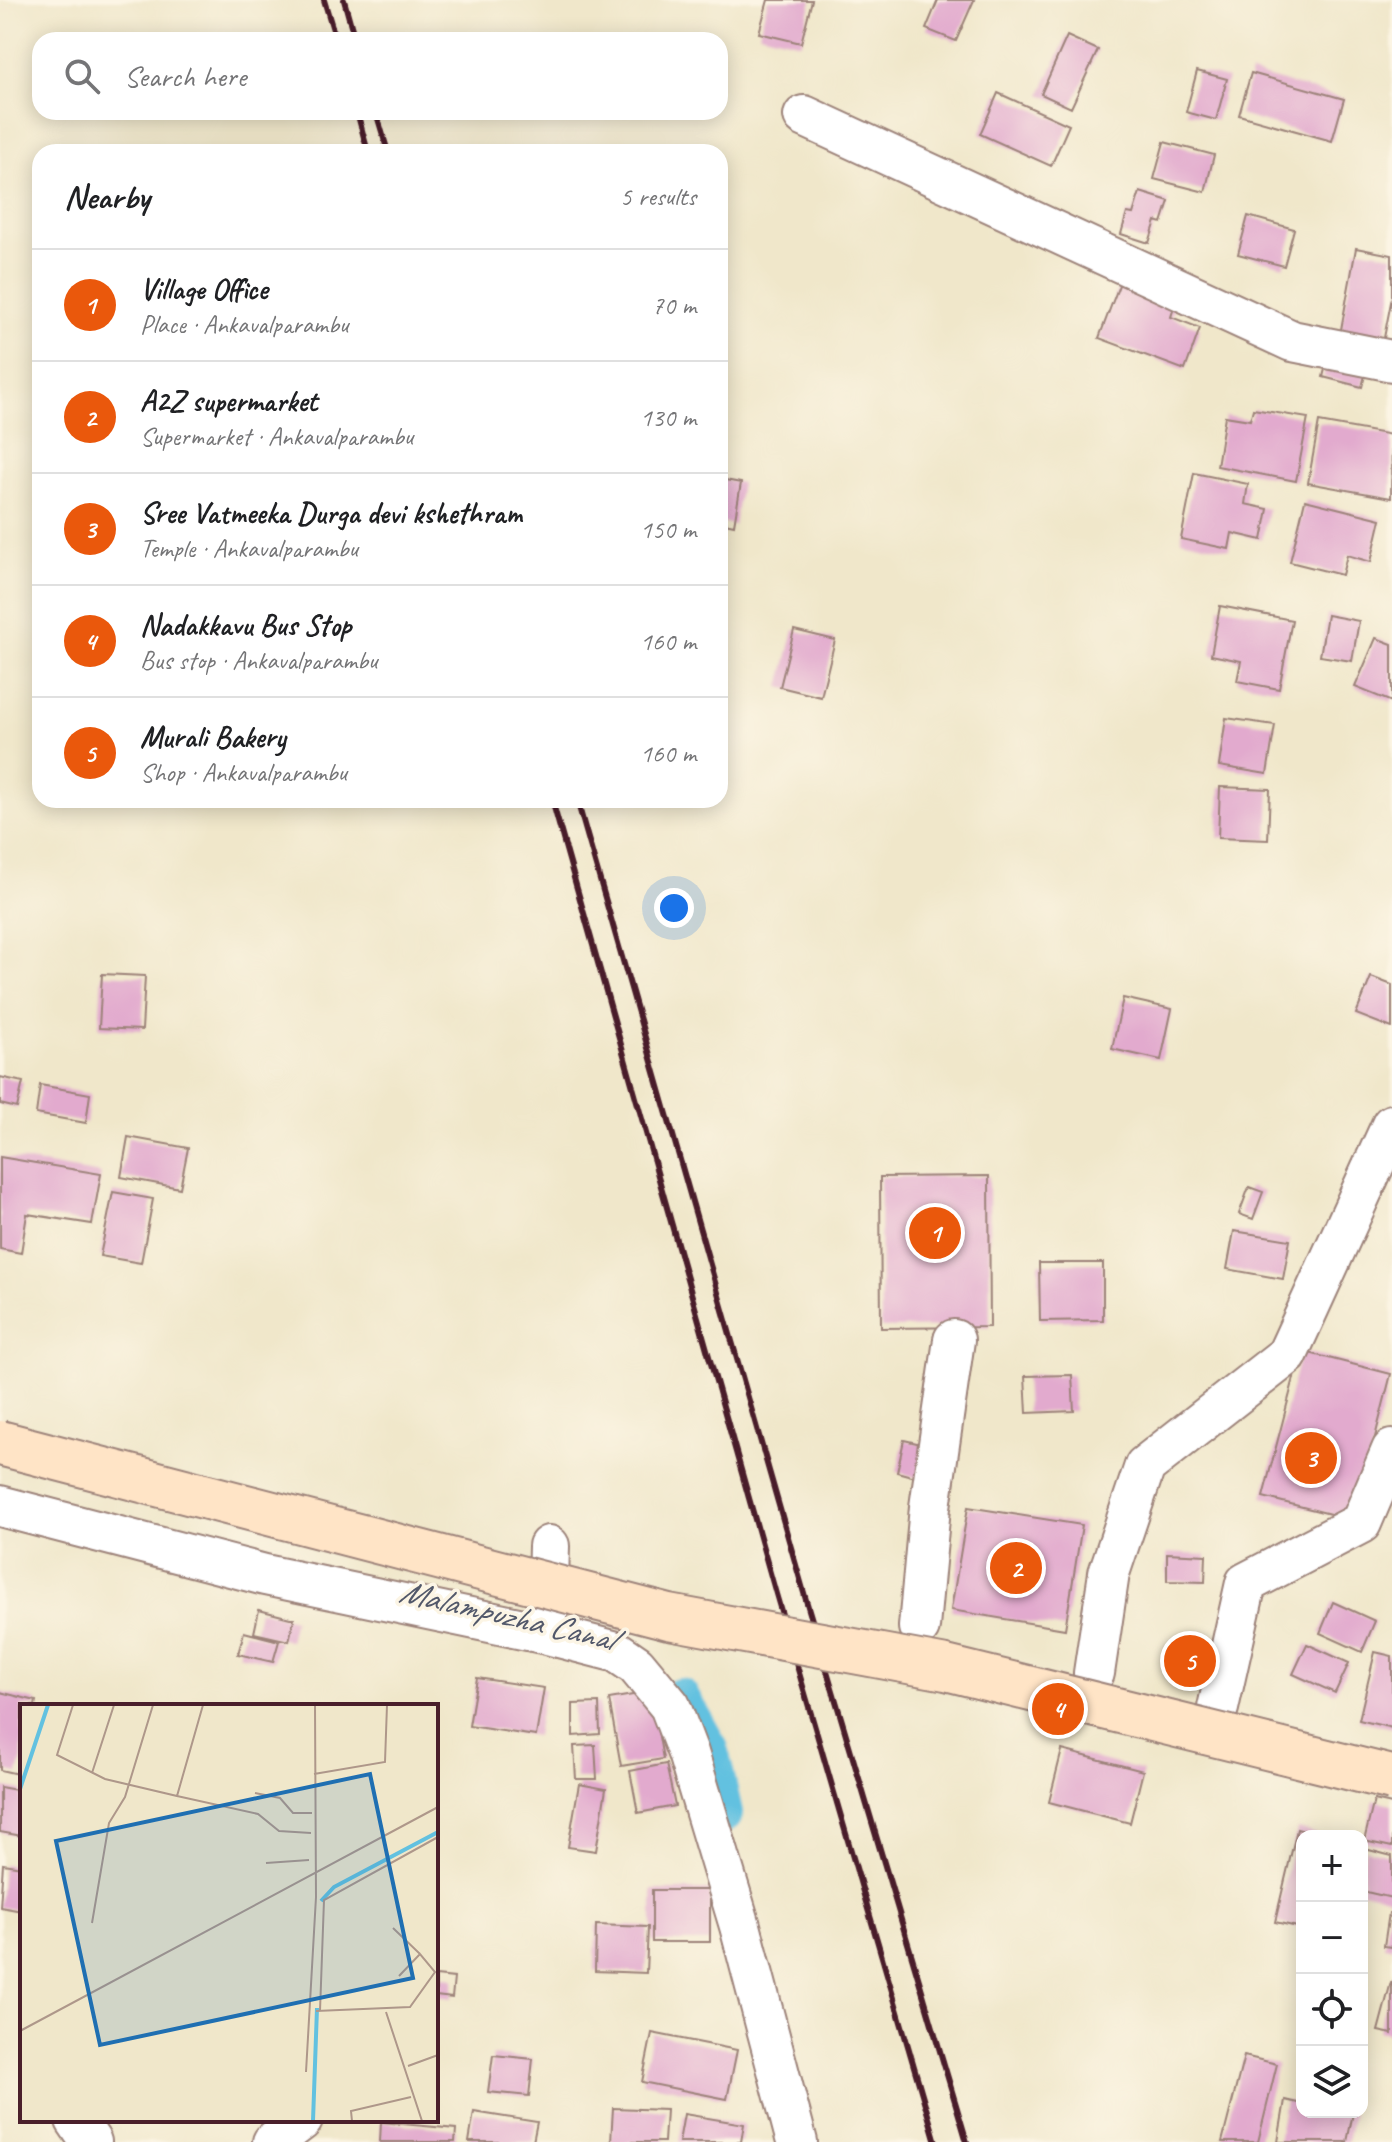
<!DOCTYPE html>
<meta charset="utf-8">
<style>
body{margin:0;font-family:Caveat,sans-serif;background:#f6f6f6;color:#202124}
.controls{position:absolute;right:24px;bottom:24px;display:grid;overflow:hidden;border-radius:16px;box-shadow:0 4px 20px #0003}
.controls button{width:72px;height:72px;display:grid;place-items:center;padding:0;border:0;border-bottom:2px solid #e0e0e0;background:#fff;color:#202124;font:40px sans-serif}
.you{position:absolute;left:674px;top:908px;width:28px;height:28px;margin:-20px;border:6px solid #fff;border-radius:50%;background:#1a73e8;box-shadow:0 0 0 12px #1a73e833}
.badge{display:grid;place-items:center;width:52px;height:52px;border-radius:50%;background:#ea580c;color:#fff;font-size:26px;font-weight:700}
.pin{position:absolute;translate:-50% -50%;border:4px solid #fff;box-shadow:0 2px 8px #0006}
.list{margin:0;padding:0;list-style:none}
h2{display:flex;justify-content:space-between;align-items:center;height:104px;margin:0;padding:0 32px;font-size:34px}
h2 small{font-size:26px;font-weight:400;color:#757577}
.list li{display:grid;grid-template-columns:52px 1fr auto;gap:24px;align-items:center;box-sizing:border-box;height:112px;padding:0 32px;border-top:2px solid #e0e0e0}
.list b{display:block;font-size:30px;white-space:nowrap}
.list p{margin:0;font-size:26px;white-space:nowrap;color:#757577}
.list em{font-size:26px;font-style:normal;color:#757577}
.icon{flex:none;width:44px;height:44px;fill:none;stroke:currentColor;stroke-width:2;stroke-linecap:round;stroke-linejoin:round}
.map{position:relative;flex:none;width:1392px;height:2142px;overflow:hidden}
.search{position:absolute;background:#fff;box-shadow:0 4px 20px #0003;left:32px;top:32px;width:696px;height:88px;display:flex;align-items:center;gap:20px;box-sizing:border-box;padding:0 28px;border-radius:24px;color:#757577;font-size:30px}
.panel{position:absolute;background:#fff;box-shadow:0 4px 20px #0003;left:32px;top:144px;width:696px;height:664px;border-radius:24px}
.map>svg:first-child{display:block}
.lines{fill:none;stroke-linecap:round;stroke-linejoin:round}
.canal{stroke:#62c1e0;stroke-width:40}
.building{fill:#e2aace}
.street-casing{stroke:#9d837a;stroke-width:44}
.street{stroke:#fff;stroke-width:40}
.rail{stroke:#4a1f2b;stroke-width:6}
.secondary-bridge-casing{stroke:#9d837a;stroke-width:48;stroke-linecap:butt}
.secondary-bridge{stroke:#ffe4c6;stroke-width:44}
.labels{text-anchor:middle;stroke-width:7;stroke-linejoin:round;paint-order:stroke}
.water-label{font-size:34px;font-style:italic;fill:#52586a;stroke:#fcf5e5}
.inset-river{fill:none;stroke:#62c1e0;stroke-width:4}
.inset-road{fill:none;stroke:#ae978a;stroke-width:2}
.view{fill:#1f6fb2;fill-opacity:0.15;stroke:#1f6fb2;stroke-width:4}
.inset-edge{fill:none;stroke:#4a1f2b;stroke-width:4}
</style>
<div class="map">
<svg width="1392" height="2142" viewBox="0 0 1392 2142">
<rect width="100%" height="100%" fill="#fcf5e5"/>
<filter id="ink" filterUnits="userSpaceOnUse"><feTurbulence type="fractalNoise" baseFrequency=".0125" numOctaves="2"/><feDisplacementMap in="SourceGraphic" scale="16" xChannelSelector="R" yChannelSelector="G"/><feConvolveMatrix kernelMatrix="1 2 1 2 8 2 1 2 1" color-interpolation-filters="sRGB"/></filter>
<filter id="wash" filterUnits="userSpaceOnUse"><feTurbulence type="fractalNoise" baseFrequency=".006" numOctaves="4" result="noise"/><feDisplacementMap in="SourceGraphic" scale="32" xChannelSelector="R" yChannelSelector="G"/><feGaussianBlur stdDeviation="1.8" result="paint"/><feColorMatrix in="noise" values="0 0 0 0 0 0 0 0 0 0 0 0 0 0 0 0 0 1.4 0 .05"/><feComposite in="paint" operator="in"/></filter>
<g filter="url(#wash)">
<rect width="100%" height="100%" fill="#f0e7ca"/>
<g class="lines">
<!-- canal -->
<path class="canal" d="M680,1698L709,1750L723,1813"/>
</g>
<g id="blocks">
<!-- building -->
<path class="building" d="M768,0H812L801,43L759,33Z
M938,0H974L956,41L926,29Z
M1067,36L1098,50L1071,108L1041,94Z
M1197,71L1227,79L1216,120L1186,112Z
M1251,73L1344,99L1332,141L1239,115Z
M998,93L1069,125L1051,166L980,134Z
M1164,142L1214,155L1205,192L1154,179Z
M1140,192L1169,201L1162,223L1156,221L1149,243L1121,234L1127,213L1133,214Z
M1248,216L1294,229L1284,266L1238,254Z
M1356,248L1392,255V297L1383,343L1340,335Z
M1122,277L1177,298L1171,317L1200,328L1185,370L1099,338Z
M1330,349L1369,360L1362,387L1323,377Z
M1253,409L1308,418L1296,481L1217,466L1225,416L1250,420Z
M1319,422L1392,435L1391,498L1308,483Z
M1194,473L1248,484L1245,504L1268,509L1262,540L1232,533L1229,549L1181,539Z
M720,479L741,483L734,525L720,522Z
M1305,500L1381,519L1371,562L1347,555L1342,575L1290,562Z
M1220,606L1292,620L1279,689L1237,681L1241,661L1211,655Z
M1327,615L1359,621L1352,661L1320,656Z
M794,630L835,640L821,697L780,687Z
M1376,638L1392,644V702L1355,687Z
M1226,718L1275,725L1267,774L1219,766Z
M1220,787L1270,789L1268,840L1218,838Z
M102,974L145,976L142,1030L99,1028Z
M1371,977L1392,985V1028L1356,1014Z
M1123,998L1172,1009L1161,1060L1112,1049Z
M0,1077L23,1082L17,1108L0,1104Z
M40,1085L90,1094L86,1123L36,1114Z
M128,1137L188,1148L180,1188L121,1177Z
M0,1157L101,1174L92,1224L27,1214L21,1253L0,1249Z
M989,1176L990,1327L881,1328L880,1177Z
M1249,1187L1263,1192L1253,1219L1239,1214Z
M113,1192L153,1199L141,1263L100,1256Z
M1234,1231L1290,1240L1283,1279L1227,1269Z
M1039,1263H1103V1320L1040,1321Z
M1301,1351L1391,1374L1354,1520L1263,1497Z
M1072,1375L1074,1411L1027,1413L1025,1376Z
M904,1440L938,1448L930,1481L897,1472Z
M968,1507L1082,1525L1065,1629L951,1610Z
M1167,1553L1206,1555L1205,1582L1167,1581Z
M1333,1602L1375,1621L1362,1652L1320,1633Z
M259,1610L294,1619L289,1641L254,1633Z
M244,1632L279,1641L273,1662L238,1654Z
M1178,1639L1212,1649L1202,1683L1167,1673Z
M1307,1644L1349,1663L1335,1693L1293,1674Z
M1375,1652L1392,1656V1728L1359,1720Z
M477,1678L544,1688L536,1736L469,1726Z
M0,1692L36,1701L35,1706H22V1758L18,1774L0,1770Z
M651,1692L663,1759L621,1766L609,1699Z
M599,1703L600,1734L573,1736V1704Z
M595,1745L597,1779H576L574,1746Z
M1062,1750L1143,1771L1130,1823L1049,1802Z
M666,1764L675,1806L638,1813L630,1771Z
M579,1784L606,1789L596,1851L568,1847Z
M0,1787L22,1791V1836L0,1832Z
M1374,1800L1392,1804V1847L1364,1841Z
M1297,1829L1320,1835L1302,1836V1928L1275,1922Z
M1365,1849L1392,1856V1898L1362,1891Z
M3,1864L22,1867V1911L0,1907Z
M652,1890H710V1942H652Z
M1389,1913H1392V1947L1384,1946Z
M596,1925L648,1927L646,1973L595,1971Z
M436,1976L454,1978L452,1998L436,1996Z
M1391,1982H1392V2034L1378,2031Z
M652,2033L737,2050L727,2099L642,2082Z
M493,2055L533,2059L529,2096L488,2092Z
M1244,2056L1277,2064L1258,2142H1222Z
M1285,2100L1302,2104V2112L1353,2113L1347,2142H1278Z
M613,2108L666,2110L664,2142H611Z
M474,2112L537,2122L533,2142H469Z
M684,2114L744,2124L741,2142H679Z
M381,2122L456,2129L455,2142H380Z"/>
</g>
</g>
<g filter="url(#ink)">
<use href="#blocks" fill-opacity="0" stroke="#9d837a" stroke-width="2"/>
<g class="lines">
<defs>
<path id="street" d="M804,116L1292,341L1392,361
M0,1506L265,1575L547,1634L617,1652L636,1665L670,1706L688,1753L740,1926L797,2142
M547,1618L549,1546
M919,1627L930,1507L954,1340
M1094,1673L1109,1573L1145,1466L1287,1355L1392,1125
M1218,1708L1246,1583L1361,1523L1392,1450
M76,2120L91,2142
M273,2142L302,2120"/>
</defs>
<!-- street casing -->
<use href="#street" class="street-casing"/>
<!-- street -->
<use href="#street" class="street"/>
<!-- rail -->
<path class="rail" d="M324,0L336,40
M344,0L355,40
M357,112L368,152
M376,112L388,152
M552,800L776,1594L936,2142
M577,800L806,1600L967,2142"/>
<defs>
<path id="secondary-bridge" d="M0,1443L669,1617L946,1668L1392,1778"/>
</defs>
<!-- secondary-bridge casing -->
<use href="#secondary-bridge" class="secondary-bridge-casing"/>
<!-- secondary-bridge -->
<use href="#secondary-bridge" class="secondary-bridge"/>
</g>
</g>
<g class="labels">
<!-- water labels -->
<g class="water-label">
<text transform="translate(507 1614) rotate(13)" y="12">Malampuzha Canal</text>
</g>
</g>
<!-- overview -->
<g transform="translate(20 1704)">
<rect width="418" height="418" fill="#f0e7ca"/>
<path class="inset-river" d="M0,85L28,1M301,197L314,183L418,128M293,417L297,304"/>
<path class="inset-road" d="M53,1L37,51L85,75L157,92L183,1M72,69L94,1M294,70L365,58L367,1M235,89L260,94L273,109H292M157,92L238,110L259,127L291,129M246,159L289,156M72,219L89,119L105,93L133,1M373,224L400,250M296,307L390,303L415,268L400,250L379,272M300,307L304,196L418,133M366,308L402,417M0,327L418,103M388,362L418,351M286,368L296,193L295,1M332,417L331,407L391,393"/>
<path class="view" d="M350,70L393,274L80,341L36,137Z"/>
<rect width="418" height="418" class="inset-edge"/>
</g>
</svg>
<div class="controls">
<button>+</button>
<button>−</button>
<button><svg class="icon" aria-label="locate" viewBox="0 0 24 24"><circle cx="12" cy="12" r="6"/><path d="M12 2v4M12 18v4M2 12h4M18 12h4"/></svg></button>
<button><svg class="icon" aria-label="layers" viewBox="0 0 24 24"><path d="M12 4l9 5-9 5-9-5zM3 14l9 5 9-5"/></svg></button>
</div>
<div class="you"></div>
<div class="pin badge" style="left:935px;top:1233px">1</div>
<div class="pin badge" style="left:1016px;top:1568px">2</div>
<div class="pin badge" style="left:1311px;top:1458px">3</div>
<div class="pin badge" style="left:1058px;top:1709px">4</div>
<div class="pin badge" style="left:1190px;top:1661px">5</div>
<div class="search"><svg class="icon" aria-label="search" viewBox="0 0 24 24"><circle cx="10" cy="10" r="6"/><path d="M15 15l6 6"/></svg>Search here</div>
<section class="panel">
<h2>Nearby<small>5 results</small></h2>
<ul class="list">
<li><span class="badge">1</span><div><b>Village Office</b><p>Place · Ankavalparambu</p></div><em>70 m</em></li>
<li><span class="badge">2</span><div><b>A2Z supermarket</b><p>Supermarket · Ankavalparambu</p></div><em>130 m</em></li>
<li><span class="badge">3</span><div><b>Sree Vatmeeka Durga devi kshethram</b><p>Temple · Ankavalparambu</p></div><em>150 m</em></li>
<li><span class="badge">4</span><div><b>Nadakkavu Bus Stop</b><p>Bus stop · Ankavalparambu</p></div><em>160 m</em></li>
<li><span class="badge">5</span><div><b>Murali Bakery</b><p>Shop · Ankavalparambu</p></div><em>160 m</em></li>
</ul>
</section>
</div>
